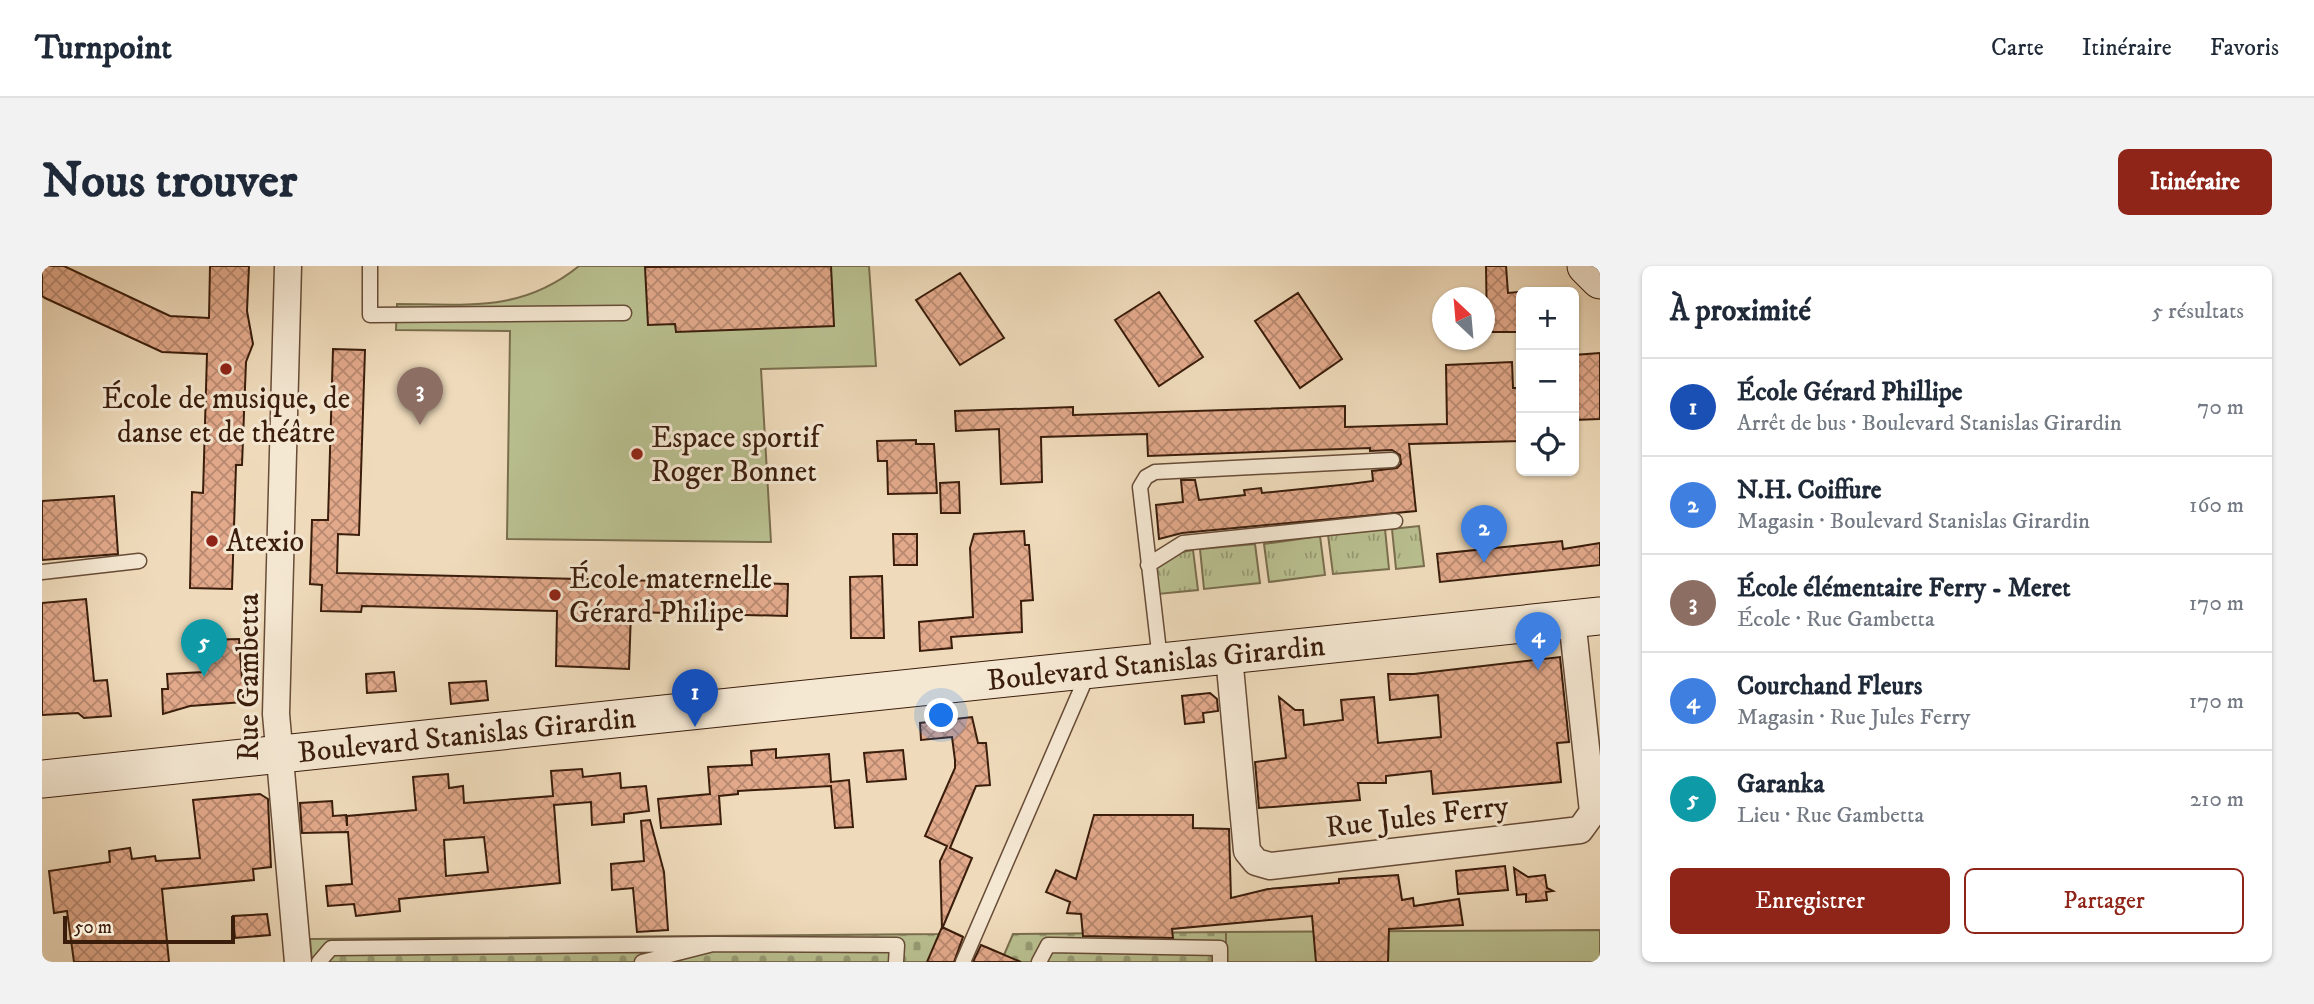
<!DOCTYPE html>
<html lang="fr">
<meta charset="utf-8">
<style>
body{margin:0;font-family:"IM FELL DW Pica",serif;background:#f2f2f3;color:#1f2937}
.controls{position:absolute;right:21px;top:21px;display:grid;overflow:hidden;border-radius:10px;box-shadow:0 2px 5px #0004}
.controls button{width:63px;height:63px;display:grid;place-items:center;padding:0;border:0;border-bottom:2px solid #e0e1e3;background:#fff;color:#1f2937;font:35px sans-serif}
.compass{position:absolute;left:1390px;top:21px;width:63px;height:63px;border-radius:50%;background:#fff;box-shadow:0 2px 5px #0004;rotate:334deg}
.scale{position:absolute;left:21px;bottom:18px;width:172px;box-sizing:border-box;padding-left:7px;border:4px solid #3a1d0b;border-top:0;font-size:19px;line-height:24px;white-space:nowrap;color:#3a1d0b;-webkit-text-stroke:5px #f5e8d3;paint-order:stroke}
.you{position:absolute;left:900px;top:450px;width:24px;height:24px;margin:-18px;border:5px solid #fff;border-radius:50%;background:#1a73e8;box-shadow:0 0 0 10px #1a73e833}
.badge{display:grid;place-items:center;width:46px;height:46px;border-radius:50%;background:#8f2418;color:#fff;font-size:23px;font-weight:700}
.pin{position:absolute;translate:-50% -58px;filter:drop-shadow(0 2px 4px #0008)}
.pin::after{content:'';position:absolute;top:37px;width:24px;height:21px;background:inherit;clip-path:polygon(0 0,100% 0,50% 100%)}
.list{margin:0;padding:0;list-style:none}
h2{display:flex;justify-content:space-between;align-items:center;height:91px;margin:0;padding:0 28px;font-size:30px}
h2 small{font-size:23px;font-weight:400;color:#747a83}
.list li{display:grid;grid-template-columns:46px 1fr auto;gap:21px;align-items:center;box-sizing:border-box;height:98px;padding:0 28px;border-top:2px solid #e0e1e3}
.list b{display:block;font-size:26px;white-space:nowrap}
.list p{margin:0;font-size:23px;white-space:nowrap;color:#747a83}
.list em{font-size:23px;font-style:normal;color:#747a83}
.actions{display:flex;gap:14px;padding:21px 28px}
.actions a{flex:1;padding:16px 0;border:2px solid #8f2418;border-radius:10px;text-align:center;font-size:24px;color:#8f2418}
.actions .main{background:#8f2418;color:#fff}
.icon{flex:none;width:38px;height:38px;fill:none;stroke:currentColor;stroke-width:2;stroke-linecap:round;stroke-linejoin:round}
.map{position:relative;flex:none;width:1558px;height:696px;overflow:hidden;border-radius:10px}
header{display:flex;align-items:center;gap:42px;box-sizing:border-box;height:98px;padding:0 35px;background:#fff;border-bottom:2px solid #e0e1e3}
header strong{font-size:33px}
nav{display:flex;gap:38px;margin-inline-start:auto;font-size:24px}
.intro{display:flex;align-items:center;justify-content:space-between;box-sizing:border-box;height:168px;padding:0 42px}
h1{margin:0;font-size:49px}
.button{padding:18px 32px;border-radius:10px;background:#8f2418;color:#fff;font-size:24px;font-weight:700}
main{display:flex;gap:42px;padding:0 42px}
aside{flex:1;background:#fff;border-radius:10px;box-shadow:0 2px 5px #0004}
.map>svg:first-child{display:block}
.grass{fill:url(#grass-tufts);stroke:#7a6e4e;stroke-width:2}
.cemetery{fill:url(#cemetery-stones);stroke:#7a6e4e;stroke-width:2}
.garden{fill:#b9c090;stroke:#7a6e4e;stroke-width:2}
.building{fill:url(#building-cross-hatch);stroke:#3a1d0b;stroke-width:2;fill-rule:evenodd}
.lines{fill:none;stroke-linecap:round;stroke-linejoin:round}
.lane-casing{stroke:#674c37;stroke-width:17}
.street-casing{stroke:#674c37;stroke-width:29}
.secondary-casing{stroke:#3a1d0b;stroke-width:39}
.lane{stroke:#f5e8d3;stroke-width:14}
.street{stroke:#f5e8d3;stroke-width:26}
.secondary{stroke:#f5e8d3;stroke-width:37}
.poi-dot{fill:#8f2418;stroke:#f5e8d3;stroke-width:2.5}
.labels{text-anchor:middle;stroke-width:6;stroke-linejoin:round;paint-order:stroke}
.poi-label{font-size:30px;fill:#3a1d0b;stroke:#f5e8d3;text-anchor:start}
.street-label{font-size:30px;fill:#3a1d0b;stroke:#f5e8d3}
</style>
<header>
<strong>Turnpoint</strong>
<nav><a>Carte</a><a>Itinéraire</a><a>Favoris</a></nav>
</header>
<div class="intro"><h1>Nous trouver</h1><a class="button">Itinéraire</a></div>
<main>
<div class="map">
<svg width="1558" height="696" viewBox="0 0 1558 696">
<defs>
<pattern id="grass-tufts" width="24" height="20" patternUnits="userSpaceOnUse" patternTransform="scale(1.75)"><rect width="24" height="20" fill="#b9c090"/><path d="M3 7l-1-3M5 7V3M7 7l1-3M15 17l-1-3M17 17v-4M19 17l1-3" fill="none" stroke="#979b74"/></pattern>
<pattern id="cemetery-stones" width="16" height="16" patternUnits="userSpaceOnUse" patternTransform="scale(1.75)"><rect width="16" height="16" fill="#b9c090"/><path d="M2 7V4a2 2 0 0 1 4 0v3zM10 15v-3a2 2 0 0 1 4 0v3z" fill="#979b74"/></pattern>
<pattern id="building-cross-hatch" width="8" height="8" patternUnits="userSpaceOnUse" patternTransform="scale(1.75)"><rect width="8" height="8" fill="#e2a98b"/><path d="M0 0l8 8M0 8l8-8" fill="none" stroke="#b88970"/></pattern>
</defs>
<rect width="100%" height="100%" fill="#efdbbb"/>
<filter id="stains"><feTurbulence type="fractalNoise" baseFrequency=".00286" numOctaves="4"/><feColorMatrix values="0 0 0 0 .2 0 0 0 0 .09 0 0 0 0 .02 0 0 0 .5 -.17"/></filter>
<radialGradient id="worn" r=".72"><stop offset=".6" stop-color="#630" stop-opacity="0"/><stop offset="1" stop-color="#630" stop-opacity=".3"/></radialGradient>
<!-- grass -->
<path class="grass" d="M1377,260L1382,300L1354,303L1350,263Z
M1343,263L1347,303L1291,308L1286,269Z
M1278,270L1283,309L1227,316L1222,278Z
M1213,278L1218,317L1162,323L1158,283Z
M1151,284L1156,324L1116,328L1114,303L1129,288Z"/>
<!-- cemetery -->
<path class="cemetery" d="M901,662L920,670L915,683L938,693L944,681L962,689L971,668L1184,666V696H270L268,673L897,668Z"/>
<!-- garden -->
<path class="garden" d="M537,0H827L834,100L719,103L729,276L465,273L468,65L354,64L355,38C425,38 479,47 537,0Z
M1558,664V696H1184V666Z"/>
<!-- building -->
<path class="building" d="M0,0H22L128,50L167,52L168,0H207L205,45L211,78L204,96L200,199H194L190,323L148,322L150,226L161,227L165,88L120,86L3,32L0,30Z
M789,0L792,60L634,66L633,58L606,59L603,1Z
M1444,0H1464L1466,27L1476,26L1479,66H1445Z
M918,7L962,72L918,99L874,34Z
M1117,26L1161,91L1117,120L1073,54Z
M1256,27L1300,93L1258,122L1213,55Z
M291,83L323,84L317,269L296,268L295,307L746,318L745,350L589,346L587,403L514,400L515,345L320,340L319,346L279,345L280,319L268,318L270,254H286Z
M1558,87V153L1532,154V89Z
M1470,96L1471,122H1479V175L1367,178L1374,245L1140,267L1117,273L1114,239L1141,236L1139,214H1153L1157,234L1203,229L1202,224L1219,222L1220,227L1308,218L1331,215L1330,205L1355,202L1359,198L1358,189L1350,184L1328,185V182L1106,190L1105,168L999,171L1000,216L959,218L957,163L914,165L913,145L1031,141V149L1303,140V161L1405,158L1404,99Z
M874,174V178H892L895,227L846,228L845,195H836L835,175Z
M917,216L918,247H899L898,217Z
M72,230L76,288L0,294V235Z
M982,265L983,279H987L991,334L979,335L980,366L909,371L910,382L878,385L877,356L931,351L928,282L932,268Z
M851,268H875V299H852Z
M1520,275L1521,283L1558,277V299L1398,316L1395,288Z
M840,310L842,372H809L808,311Z
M44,333L52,415L65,414L69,450L42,452L36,447L0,449V337Z
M197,373L200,413L211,418L201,429V436L148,440L121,448L120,423H126L125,408L162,406L160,374Z
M1518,391L1527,476L1515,477L1519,516L1391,528L1389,505L1344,510V517H1316L1318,534L1217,542L1213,496L1244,492L1237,431L1253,444H1261L1262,459L1301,454L1299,434L1332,431L1336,477L1399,471L1396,429L1348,434L1346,408H1372Z
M352,406L354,425L325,427L324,408Z
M444,415L446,434L409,438L407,417Z
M1168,427L1175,433L1176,445L1161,447L1162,456L1143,458L1140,430Z
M930,451L936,477H944L948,519L934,520L908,582L930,592L900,663L898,595L905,580L883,570L913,502V494L910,471L879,474L878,457Z
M734,483V492L787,488L789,516L807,514L811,561L793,562L789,520L696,525V528L677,530L679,558L619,562L616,533L668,528L666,501L710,499L709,485Z
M861,484L864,513L825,516L822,487Z
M540,503L541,511L578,507L579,522L604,520L607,545L582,548V556L550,559L549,536L512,539L518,617L357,633L358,645L314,650L312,638L286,640L284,620L310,618L306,566L260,567L258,537L290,535L291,550L304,549L305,560V550L374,544L371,511L406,508L407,522L421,520L422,537L511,530L509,505ZM442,571L446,606L404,610L402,574Z
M218,528L226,533L229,601L211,603L212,614L120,623L127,696H32L25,645L12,647L7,605L68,596L67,585L88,582L90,593L113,590L114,595L158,592L151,534Z
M1052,549H1151V562L1187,563L1189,632L1226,623L1297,617V613L1356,609L1360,634L1371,632L1372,640L1417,633L1421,659L1347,663L1346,696H1274L1270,650L1130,663L1131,672L1041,670L1039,648L1025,647L1028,636L1004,626L1014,604L1034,613Z
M608,554L622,606L626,664L595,666L591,622L570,624L569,598L602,595L599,555Z
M1463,600L1466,624L1416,628L1414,605Z
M1472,602L1486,611L1503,609L1505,622L1511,625L1504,626L1505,634L1484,636V628L1475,629Z
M225,648L228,669L193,672L191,650Z
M900,661L921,671L912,696H885Z
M939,679L979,696H931Z"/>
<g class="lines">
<defs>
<path id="lane" d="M328,0V49L582,47
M1106,299L1141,277L1353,255
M0,306L97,295
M1118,394L1098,221L1104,211L1113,206L1350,194
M277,696L289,682L671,678
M600,696L671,678L855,679L854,696
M921,696L1047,405
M997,696L1006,679L1178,682V696"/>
<path id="street" d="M246,0L234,448L256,696
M1187,390L1205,585L1214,596L1228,600L1538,564L1551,546L1530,353"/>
<g id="secondary">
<path d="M1544,0L1558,14"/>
<path id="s1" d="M0,513L1558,350"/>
</g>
</defs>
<!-- lane casing -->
<use href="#lane" class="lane-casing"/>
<!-- street casing -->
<use href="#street" class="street-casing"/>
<!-- secondary casing -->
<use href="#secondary" class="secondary-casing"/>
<!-- lane -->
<use href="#lane" class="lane"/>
<!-- street -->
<use href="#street" class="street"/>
<!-- secondary -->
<use href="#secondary" class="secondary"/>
</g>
<!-- markers -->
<g class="poi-dot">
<circle cx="184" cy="103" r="7"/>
<circle cx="595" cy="188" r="7"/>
<circle cx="170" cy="275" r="7"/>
<circle cx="513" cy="329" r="7"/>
</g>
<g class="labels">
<!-- poi labels -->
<g class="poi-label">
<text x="184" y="142" text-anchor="middle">École de musique, de<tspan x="184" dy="34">danse et de théâtre</tspan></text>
<text x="609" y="181">Espace sportif<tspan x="609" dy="34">Roger Bonnet</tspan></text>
<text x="184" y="285">Atexio</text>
<text x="527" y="322">École maternelle<tspan x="527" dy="34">Gérard Philipe</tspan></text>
</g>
<!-- street labels -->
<g class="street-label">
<text dy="10" stroke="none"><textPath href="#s1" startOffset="1120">Boulevard Stanislas Girardin</textPath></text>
<text transform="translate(206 411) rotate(-90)" y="10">Rue Gambetta</text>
<text dy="10" stroke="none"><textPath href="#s1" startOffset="427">Boulevard Stanislas Girardin</textPath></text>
<text transform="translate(1375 550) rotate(-7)" y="10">Rue Jules Ferry</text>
</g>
</g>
<rect width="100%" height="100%" filter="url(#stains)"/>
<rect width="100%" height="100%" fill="url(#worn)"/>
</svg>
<div class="controls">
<button>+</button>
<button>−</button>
<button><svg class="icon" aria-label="locate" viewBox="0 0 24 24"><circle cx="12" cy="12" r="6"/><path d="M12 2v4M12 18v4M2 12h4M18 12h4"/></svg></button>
</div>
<svg class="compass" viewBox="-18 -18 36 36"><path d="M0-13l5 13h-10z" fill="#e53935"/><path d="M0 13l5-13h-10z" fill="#747a83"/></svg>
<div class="scale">50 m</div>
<div class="you"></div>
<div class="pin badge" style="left:653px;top:461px;background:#1a4fb4">1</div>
<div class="pin badge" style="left:1442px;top:297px;background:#3f7fe0">2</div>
<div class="pin badge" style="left:378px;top:159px;background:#8d6e63">3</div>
<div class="pin badge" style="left:1496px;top:404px;background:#3f7fe0">4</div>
<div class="pin badge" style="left:162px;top:411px;background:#0f9aa8">5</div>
</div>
<aside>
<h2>À proximité<small>5 résultats</small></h2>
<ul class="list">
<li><span class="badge" style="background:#1a4fb4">1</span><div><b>École Gérard Phillipe</b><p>Arrêt de bus · Boulevard Stanislas Girardin</p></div><em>70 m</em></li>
<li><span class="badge" style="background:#3f7fe0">2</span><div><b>N.H. Coiffure</b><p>Magasin · Boulevard Stanislas Girardin</p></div><em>160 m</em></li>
<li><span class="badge" style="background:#8d6e63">3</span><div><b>École élémentaire Ferry - Meret</b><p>École · Rue Gambetta</p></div><em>170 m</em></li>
<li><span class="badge" style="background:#3f7fe0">4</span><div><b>Courchand Fleurs</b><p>Magasin · Rue Jules Ferry</p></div><em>170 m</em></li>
<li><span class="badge" style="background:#0f9aa8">5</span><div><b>Garanka</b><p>Lieu · Rue Gambetta</p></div><em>210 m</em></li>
</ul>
<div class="actions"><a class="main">Enregistrer</a><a>Partager</a></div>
</aside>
</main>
